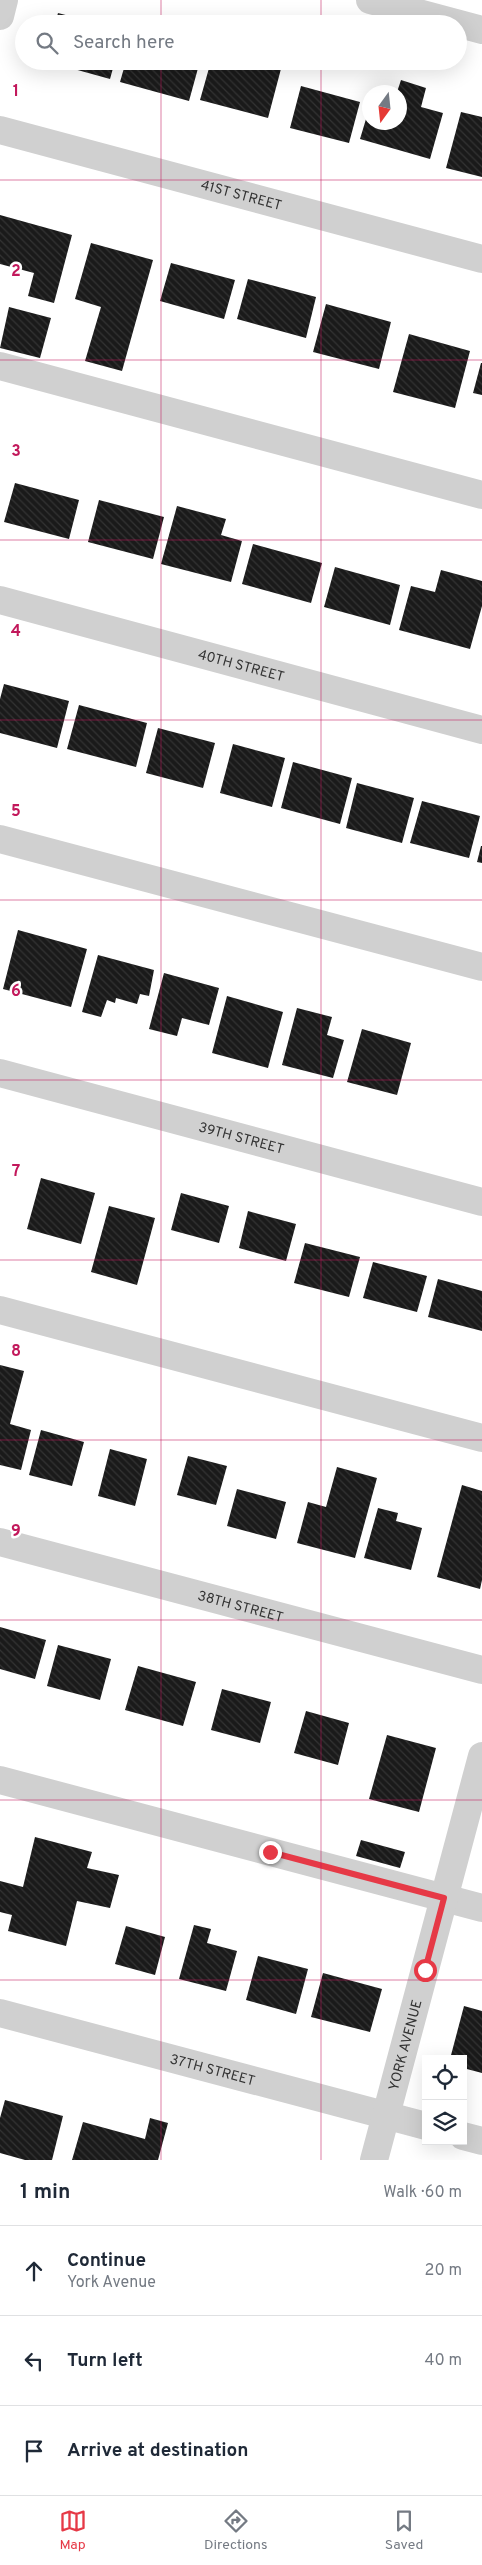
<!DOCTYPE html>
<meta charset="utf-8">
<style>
body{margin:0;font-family:Overpass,sans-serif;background:#f6f6f7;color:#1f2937}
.controls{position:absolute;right:15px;bottom:15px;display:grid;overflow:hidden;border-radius:0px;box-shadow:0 5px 20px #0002}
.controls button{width:45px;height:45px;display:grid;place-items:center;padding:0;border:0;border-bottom:1px solid #e0e1e3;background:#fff;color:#1f2937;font:25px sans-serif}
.compass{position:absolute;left:362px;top:85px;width:45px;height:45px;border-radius:50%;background:#fff;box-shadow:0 5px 20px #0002;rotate:195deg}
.stop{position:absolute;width:15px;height:15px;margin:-11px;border:4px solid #e63946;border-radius:50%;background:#fff}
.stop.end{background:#e63946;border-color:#fff;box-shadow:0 1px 5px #0008}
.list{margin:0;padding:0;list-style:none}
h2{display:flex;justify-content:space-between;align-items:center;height:65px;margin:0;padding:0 20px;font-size:21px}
h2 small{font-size:16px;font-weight:400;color:#747a83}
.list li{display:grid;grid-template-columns:32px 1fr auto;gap:15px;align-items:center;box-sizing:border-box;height:90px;padding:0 20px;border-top:1px solid #e0e1e3}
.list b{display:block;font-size:19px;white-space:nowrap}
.list p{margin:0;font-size:16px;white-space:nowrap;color:#747a83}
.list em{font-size:16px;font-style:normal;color:#747a83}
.icon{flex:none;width:28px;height:28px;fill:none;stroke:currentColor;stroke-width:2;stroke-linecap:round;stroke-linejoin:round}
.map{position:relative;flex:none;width:482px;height:2160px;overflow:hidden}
.search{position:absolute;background:#fff;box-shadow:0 5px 20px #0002;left:15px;right:15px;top:15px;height:55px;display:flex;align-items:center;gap:12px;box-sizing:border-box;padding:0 18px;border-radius:28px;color:#747a83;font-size:19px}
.sheet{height:335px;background:#fff}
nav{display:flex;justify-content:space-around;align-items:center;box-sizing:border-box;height:70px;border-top:1px solid #e0e1e3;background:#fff;font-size:14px;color:#747a83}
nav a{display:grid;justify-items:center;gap:2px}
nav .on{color:#e63946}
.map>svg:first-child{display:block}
.building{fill:url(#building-back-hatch)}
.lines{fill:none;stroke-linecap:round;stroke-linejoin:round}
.minor{stroke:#d0d0d0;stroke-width:28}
.route{stroke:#e63946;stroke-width:6}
.grid{fill:none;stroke:#c2185b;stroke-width:1;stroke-opacity:0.55}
.labels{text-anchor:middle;stroke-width:5;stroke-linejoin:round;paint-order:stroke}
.street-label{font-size:14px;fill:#333;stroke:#fff}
.grid-label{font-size:16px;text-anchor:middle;font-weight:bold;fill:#c2185b;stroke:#fff;stroke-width:5;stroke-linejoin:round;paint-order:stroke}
</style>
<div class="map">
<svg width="482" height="2160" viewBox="0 0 482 2160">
<defs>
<pattern id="building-back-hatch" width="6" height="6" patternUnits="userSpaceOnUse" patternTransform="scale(1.25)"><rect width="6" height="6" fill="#1a1a1a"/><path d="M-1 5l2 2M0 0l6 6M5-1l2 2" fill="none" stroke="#333"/></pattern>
</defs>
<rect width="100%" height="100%" fill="#fff"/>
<!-- building -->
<path class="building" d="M58,13L96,23V24H55Z
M45,61H115L110,79Z
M126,61H200L189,101L120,82Z
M211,61H269L282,65L268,118L200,100Z
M401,80L426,88L421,107L443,113L430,159L360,139L369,109L370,122H400V92H397Z
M301,86L360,102L349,143L290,128Z
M461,112L482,117V177L446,168Z
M0,215L72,235L54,303L28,296L34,273L0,264Z
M91,243L153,260L122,371L85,361L101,307L75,299Z
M171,263L235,280L224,319L160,301Z
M248,279L316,297L306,338L237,319Z
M326,304L391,322L379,369L313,352Z
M9,307L51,318L40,358L0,348Z
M409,334L470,351L455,408L393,392Z
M481,363H482V395L473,393Z
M15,483L79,500L69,539L4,522Z
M99,500L164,517L153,559L88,542Z
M177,506L226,519L221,535L242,541L231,582L161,564Z
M253,544L322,563L311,603L242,584Z
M335,567L400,585L390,625L324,607Z
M441,570L482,581V606L470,649L399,630L411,586L435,592Z
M4,684L69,701L57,748L0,733V699Z
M79,705L147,723L136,767L67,749Z
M158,728L215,743L203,788L146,773Z
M233,744L285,758L272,807L220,793Z
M293,762L352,778L340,824L281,808Z
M357,783L414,798L402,843L346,828Z
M422,801L480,816L469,858L410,843Z
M481,846H482V863L477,862Z
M18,930L87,949L71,1007L3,989Z
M98,955L154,970L149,996L140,994L137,1004L116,998L115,1003L107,1000L101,1017L82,1012Z
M164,973L219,988L209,1025L182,1018L177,1036L149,1029Z
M227,996L283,1012L268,1068L212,1053Z
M297,1008L332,1017L327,1035L344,1040L333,1078L282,1065Z
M362,1029L411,1043L397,1095L347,1082Z
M41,1178L95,1193L81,1244L27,1229Z
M181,1193L229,1206L219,1243L171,1230Z
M109,1206L155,1218L137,1285L91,1272Z
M248,1211L296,1224L286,1261L239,1248Z
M305,1243L360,1257L349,1297L294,1283Z
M373,1262L427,1276L417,1312L363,1298Z
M438,1279L482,1291V1331L428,1317Z
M0,1365L24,1371L10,1424L31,1430L21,1470L0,1465Z
M41,1430L84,1442L72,1486L29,1475Z
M110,1449L147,1459L135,1506L98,1496Z
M188,1456L227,1466L216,1505L177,1495Z
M337,1467L377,1478L355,1558L297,1543L308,1502L326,1507Z
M462,1485L482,1491V1580L480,1589L437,1577Z
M237,1489L286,1502L276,1539L227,1526Z
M378,1508L398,1513L396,1521L422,1528L411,1570L364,1558Z
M0,1627L46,1640L35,1679L0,1669Z
M58,1645L111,1659L100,1700L47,1686Z
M138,1666L196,1682L183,1726L125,1710Z
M222,1689L271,1702L260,1743L211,1730Z
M306,1711L349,1723L338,1765L294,1753Z
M387,1735L436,1748L419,1812L369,1799Z
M35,1837L92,1852L87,1868L119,1875L110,1908L77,1901L66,1946L8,1931L12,1915L0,1912V1881L23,1887Z
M361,1840L405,1852L400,1868L356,1856Z
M194,1925L211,1929L207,1943L237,1951L226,1991L179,1979Z
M126,1926L165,1937L155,1975L115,1964Z
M258,1956L308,1969L296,2014L246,2000Z
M323,1973L382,1989L370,2032L311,2017Z
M464,2006L482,2011V2073L463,2068V2059H450Z
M5,2100L63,2116L52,2160H25L0,2153V2118Z
M150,2118L168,2123L158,2160H72L83,2122L145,2139Z"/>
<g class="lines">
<!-- minor -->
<g class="minor">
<path d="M370,0L482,30"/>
<path d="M0,16L4,0"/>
<path id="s1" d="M0,130L482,259"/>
<path d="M0,366L482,495"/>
<path id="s2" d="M0,600L482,730"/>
<path d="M0,839L482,967"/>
<path id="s3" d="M0,1073L482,1202"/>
<path d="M0,1310L482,1438"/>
<path id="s4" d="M0,1542L482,1670"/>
<path d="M0,1780L482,1908"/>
<path id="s5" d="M0,2013L426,2126"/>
<path d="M463,2136L482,2141"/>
<path id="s6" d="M374,2160L482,1756"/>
</g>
</g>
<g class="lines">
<!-- route -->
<path class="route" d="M270,1852L444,1898L425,1970"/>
</g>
<!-- grid -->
<path class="grid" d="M161,0V24M321,0V24M161,61V2160M321,61V2160M0,180H482M0,360H482M0,540H482M0,720H482M0,900H482M0,1080H482M0,1260H482M0,1440H482M0,1620H482M0,1800H482M0,1980H482"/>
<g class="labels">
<!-- street labels -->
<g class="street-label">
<text dy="5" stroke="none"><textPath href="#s1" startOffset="250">41ST STREET</textPath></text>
<text dy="5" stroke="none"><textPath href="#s2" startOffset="250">40TH STREET</textPath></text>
<text dy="5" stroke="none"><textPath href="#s3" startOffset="250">39TH STREET</textPath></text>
<text dy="5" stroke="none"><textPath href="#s4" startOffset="249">38TH STREET</textPath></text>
<text dy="5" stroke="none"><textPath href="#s6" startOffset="119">YORK AVENUE</textPath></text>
<text dy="5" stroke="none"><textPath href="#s5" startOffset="220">37TH STREET</textPath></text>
</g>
</g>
<g class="grid-label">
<text x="16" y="96">1</text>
<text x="16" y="276">2</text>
<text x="16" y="456">3</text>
<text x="16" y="636">4</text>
<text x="16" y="816">5</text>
<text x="16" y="996">6</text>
<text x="16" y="1176">7</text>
<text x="16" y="1356">8</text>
<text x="16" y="1536">9</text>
</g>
</svg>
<div class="controls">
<button><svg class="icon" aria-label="locate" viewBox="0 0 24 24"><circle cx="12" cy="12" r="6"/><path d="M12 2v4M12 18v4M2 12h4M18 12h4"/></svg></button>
<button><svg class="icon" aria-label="layers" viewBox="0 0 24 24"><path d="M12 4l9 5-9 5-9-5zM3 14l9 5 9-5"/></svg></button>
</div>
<svg class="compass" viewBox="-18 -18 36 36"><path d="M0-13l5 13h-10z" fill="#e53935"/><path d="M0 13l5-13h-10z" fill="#747a83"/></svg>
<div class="stop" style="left:425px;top:1970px"></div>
<div class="stop end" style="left:270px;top:1852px"></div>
<div class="search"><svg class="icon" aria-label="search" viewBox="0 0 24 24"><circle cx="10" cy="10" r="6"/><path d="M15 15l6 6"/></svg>Search here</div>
</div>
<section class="sheet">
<h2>1 min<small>Walk · 60 m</small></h2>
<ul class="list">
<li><svg class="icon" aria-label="ahead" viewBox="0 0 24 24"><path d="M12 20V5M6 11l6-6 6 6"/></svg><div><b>Continue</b><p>York Avenue</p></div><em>20 m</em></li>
<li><svg class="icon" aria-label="left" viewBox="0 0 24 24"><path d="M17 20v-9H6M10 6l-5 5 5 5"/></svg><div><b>Turn left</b></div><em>40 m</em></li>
<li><svg class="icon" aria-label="arrive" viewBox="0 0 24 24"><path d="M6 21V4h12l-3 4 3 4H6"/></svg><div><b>Arrive at destination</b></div></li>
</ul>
</section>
<nav>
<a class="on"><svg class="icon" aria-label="map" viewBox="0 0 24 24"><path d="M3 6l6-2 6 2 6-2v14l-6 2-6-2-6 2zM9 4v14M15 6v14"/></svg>Map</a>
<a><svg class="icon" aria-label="directions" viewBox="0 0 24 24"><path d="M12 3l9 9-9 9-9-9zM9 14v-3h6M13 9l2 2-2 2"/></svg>Directions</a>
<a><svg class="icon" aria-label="saved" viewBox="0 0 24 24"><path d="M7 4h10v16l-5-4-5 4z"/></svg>Saved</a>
</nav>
